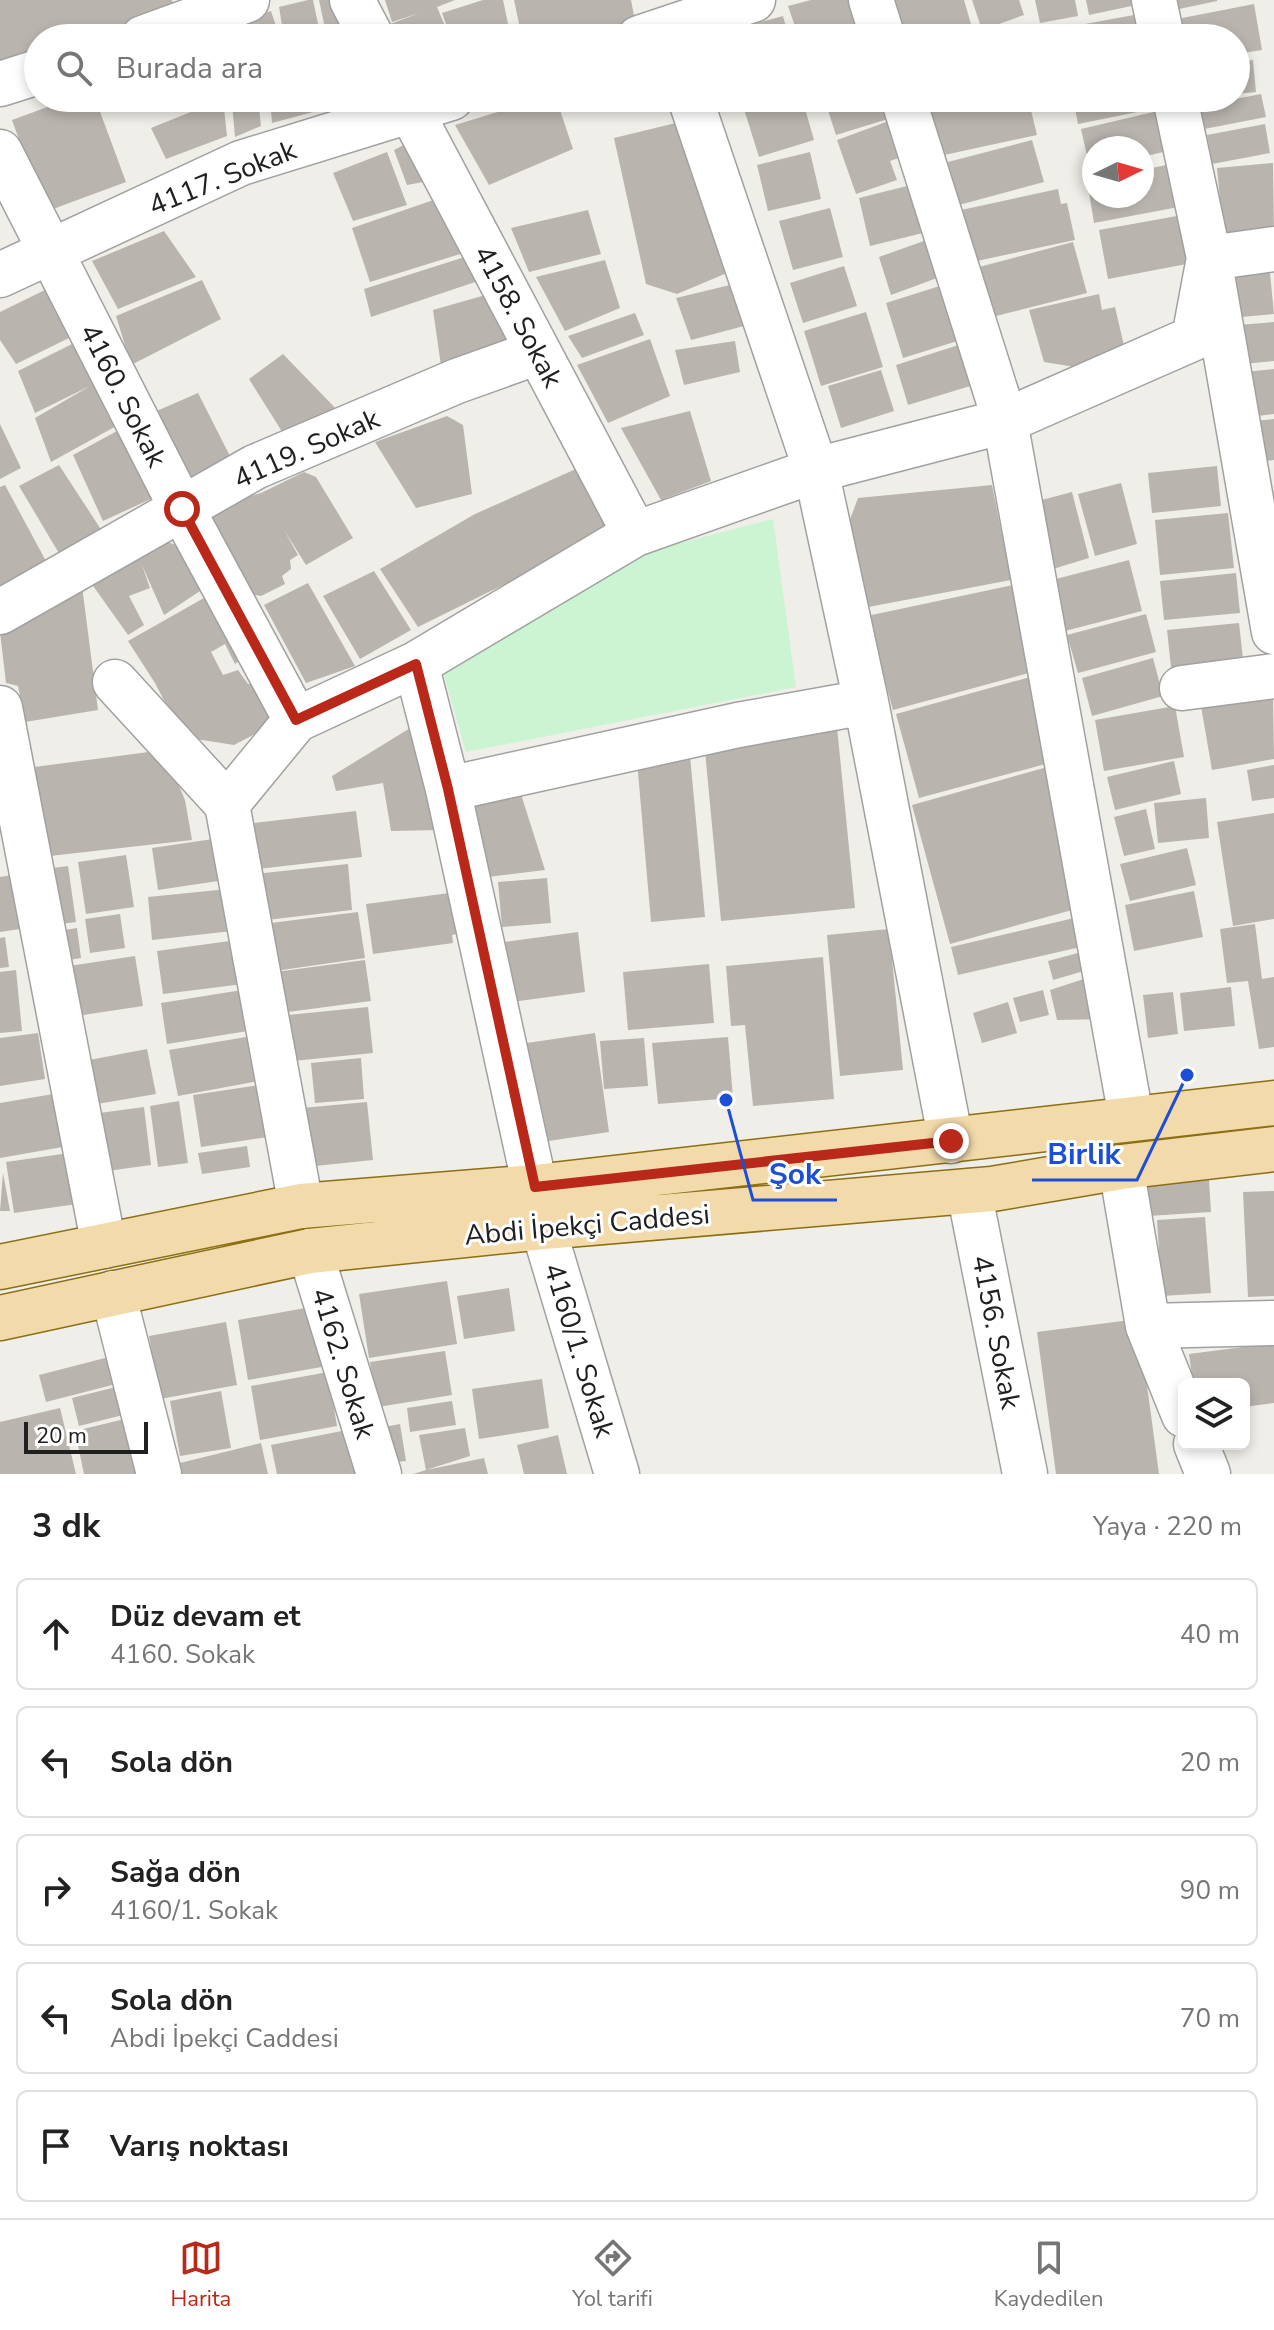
<!DOCTYPE html>
<html lang="tr">
<meta charset="utf-8">
<style>
body{margin:0;font-family:"Nunito Sans",sans-serif;background:#f2f2f2;color:#222}
.controls{position:absolute;right:24px;bottom:24px;display:grid;overflow:hidden;border-radius:12px;box-shadow:0 4px 12px #0003}
.controls button{width:72px;height:72px;display:grid;place-items:center;padding:0;border:0;border-bottom:2px solid #e0e0e0;background:#fff;color:#222;font:40px sans-serif}
.compass{position:absolute;left:1082px;top:136px;width:72px;height:72px;border-radius:50%;background:#fff;box-shadow:0 4px 12px #0003;rotate:85deg}
.scale{position:absolute;left:24px;bottom:20px;width:124px;box-sizing:border-box;padding-left:8px;border:4px solid #202020;border-top:0;font-size:22px;line-height:28px;white-space:nowrap;color:#202020;-webkit-text-stroke:6px #fff;paint-order:stroke}
.stop{position:absolute;width:24px;height:24px;margin:-18px;border:6px solid #b92818;border-radius:50%;background:#fff}
.stop.end{background:#b92818;border-color:#fff;box-shadow:0 2px 8px #0008}
.list{margin:0;padding:0;list-style:none}
h2{display:flex;justify-content:space-between;align-items:center;height:104px;margin:0;padding:0 32px;font-size:34px}
h2 small{font-size:26px;font-weight:400;color:#767676}
.list li{display:grid;grid-template-columns:52px 1fr auto;gap:24px;align-items:center;box-sizing:border-box;height:112px;margin:0 16px 16px;padding:0 16px;border:2px solid #e0e0e0;border-radius:12px}
.list b{display:block;font-size:30px;white-space:nowrap}
.list p{margin:0;font-size:26px;white-space:nowrap;color:#767676}
.list em{font-size:26px;font-style:normal;color:#767676}
.icon{flex:none;width:44px;height:44px;fill:none;stroke:currentColor;stroke-width:2;stroke-linecap:round;stroke-linejoin:round}
.map{position:relative;flex:none;width:1274px;height:1474px;overflow:hidden}
.search{position:absolute;background:#fff;box-shadow:0 4px 12px #0003;left:24px;right:24px;top:24px;height:88px;display:flex;align-items:center;gap:20px;box-sizing:border-box;padding:0 28px;border-radius:44px;color:#767676;font-size:30px}
.sheet{height:744px;background:#fff}
nav{display:flex;justify-content:space-around;align-items:center;box-sizing:border-box;height:112px;border-top:2px solid #e0e0e0;background:#fff;font-size:22px;color:#767676}
nav a{display:grid;justify-items:center;gap:4px}
nav .on{color:#b92818}
.map>svg:first-child{display:block}
.park{fill:#cbf4d2}
.building{fill:#b9b4ae}
.lines{fill:none;stroke-linecap:round;stroke-linejoin:round}
.minor-casing{stroke:#a1a1a1;stroke-width:47}
.major-casing{stroke:#8b6f12;stroke-width:47}
.minor{stroke:#fff;stroke-width:44}
.major{stroke:#f2daab;stroke-width:44}
.route{stroke:#b92818;stroke-width:10}
.labels{text-anchor:middle;stroke-width:6;stroke-linejoin:round;paint-order:stroke}
.street-label{font-size:28px;fill:#202020;stroke:#fff}
.leader{fill:none;stroke:#1d4ed8;stroke-width:3}
.callout-dot{fill:#1d4ed8;stroke:#fff;stroke-width:3}
.callout-label{font-size:30px;text-anchor:middle;font-weight:bold;fill:#1d4ed8;stroke:#fff;stroke-width:6;stroke-linejoin:round;paint-order:stroke}
</style>
<div class="map">
<svg width="1274" height="1474" viewBox="0 0 1274 1474">
<rect width="100%" height="100%" fill="#f0eee8"/>
<!-- park -->
<path class="park" d="M773,519L796,687L466,752L442,668L642,553Z"/>
<!-- building -->
<path class="building" d="M0,0H172L177,18L111,38H38V61L0,72Z
M308,0H313L321,38H284L279,7Z
M319,0H336L348,38H327Z
M385,0H455L437,7L450,38H386L380,28L419,13L392,22Z
M483,0H503L511,38H451L442,13Z
M514,0H631L636,26L576,38H522Z
M811,0H852L865,38H799L788,6Z
M886,0H964L975,38H897Z
M972,0H1019L1024,15L982,30Z
M1035,0H1075L1078,16L1040,23Z
M1086,0H1135L1136,5L1089,15Z
M1177,0H1217V1L1179,9Z
M1254,4L1262,50L1236,54V38H1181L1177,19Z
M271,11L280,38H217L214,29Z
M1150,12L1154,38H1059L1058,29Z
M783,16L789,38H720L718,34Z
M1253,60L1256,92L1236,94V62Z
M1261,94L1266,117L1199,130L1195,107Z
M72,98H95L126,182L45,212L12,120Z
M159,98H189L190,102L163,111Z
M241,98H258L261,126L235,137L232,103Z
M270,98H362V99L272,123Z
M544,98H556L573,149L489,185L455,125Z
M769,98H802L814,140L759,157L743,106Z
M824,98H896L901,115L836,135Z
M967,98H1028L1037,135L935,157L925,108Z
M1073,98H1166L1167,106L1078,124Z
M223,99L227,136L166,159L151,128Z
M1162,110L1172,150L1142,157V148H1094V168L1090,169L1081,129Z
M897,118L910,154L890,161L897,180L856,194L837,140Z
M680,122L727,273L677,294L646,284L614,138Z
M1265,124L1270,153L1212,164L1207,135Z
M419,137L440,179L407,185L394,150Z
M1032,140L1044,182L959,205L948,162Z
M387,152L407,205L353,221L333,173Z
M810,152L821,199L768,211L757,165Z
M1181,162L1189,205L1094,223L1087,180L1094,179V196H1142V170Z
M1273,163L1274,235L1224,240L1217,168Z
M923,182L935,230L870,246L859,198Z
M1058,189L1061,204L1067,203L1075,240L972,262L961,210Z
M448,195L473,250L370,282L352,228Z
M830,208L843,257L793,270L779,221Z
M588,210L601,254L529,272L511,228Z
M1188,214L1197,262L1108,279L1099,230Z
M164,231L196,277L118,309L92,261Z
M935,237L948,274L891,295L879,257Z
M1073,242L1087,293L992,317L979,267Z
M471,255L481,280L371,317L364,289Z
M605,260L620,308L565,331L536,277Z
M1269,263L1274,314L1230,318L1225,267Z
M844,266L857,306L803,323L790,283Z
M202,280L221,319L131,365L116,316Z
M949,283L967,338L903,358L886,303Z
M730,285L744,326L691,340L676,298Z
M51,287L75,335L16,364L0,340V312Z
M496,292L509,347L441,366L433,310Z
M1099,294L1102,310L1115,307L1125,350L1075,367L1044,362L1029,310Z
M866,312L883,367L821,386L804,331Z
M635,313L644,335L582,358L568,336Z
M1274,322V361L1243,364L1238,325Z
M650,339L670,396L608,423L577,365Z
M735,341L740,372L684,385L675,350Z
M76,342L120,424L51,462L35,418L90,386L35,413L18,371Z
M968,342L980,383L908,405L896,365Z
M283,354L344,417L286,438L249,379Z
M1274,369V414L1249,417L1244,372Z
M881,370L894,411L841,428L828,386Z
M198,393L233,462L195,482L152,413Z
M690,411L711,481L661,500L621,428Z
M447,416L463,425L472,494L416,508L375,442Z
M1274,419V460L1257,462L1254,421Z
M0,424L21,468L0,479Z
M117,431L153,498L103,521L73,455Z
M587,464L616,529L418,627L380,569L475,514Z
M59,465L102,531L60,555L19,486Z
M1217,466L1221,506L1152,513L1148,473Z
M304,472L316,477L353,538L306,565L284,530L298,555L290,560L291,569L282,576L285,584L261,596L243,593L202,525L230,502L261,493Z
M1121,483L1137,544L1095,556L1078,494Z
M5,485L47,563L0,586V487Z
M992,485L1011,580L863,608L845,533L858,498Z
M1072,492L1089,558L1053,569L1034,502Z
M1228,513L1234,568L1160,575L1155,520Z
M159,539L182,547L203,589L164,615L142,565L150,588L129,596L144,625L128,635L91,583Z
M1129,560L1142,611L1065,631L1052,580Z
M374,571L411,630L360,659L323,596Z
M1236,573L1240,613L1164,620L1160,581Z
M308,583L355,666L306,683L264,605Z
M1013,585L1040,670L893,710L867,616Z
M82,586L98,710L25,722L18,686L6,683L0,632Z
M211,594L246,655L235,664L225,644L211,652L223,675L238,670L248,684L263,682L282,720L234,745L183,737L155,683L128,641Z
M1146,614L1156,652L1078,673L1067,635Z
M1239,623L1244,668L1172,676L1167,630Z
M1153,658L1163,696L1092,716L1082,678Z
M1041,674L1064,759L919,798L896,714Z
M1273,694L1274,759L1212,770L1201,706Z
M1175,706L1184,757L1104,771L1095,720Z
M420,722L439,830L391,831L383,783L336,791L332,776Z
M837,727L855,908L721,921L704,740Z
M164,750L185,800L192,840L41,857L19,769Z
M690,756L705,917L651,922L637,761Z
M1174,761L1181,794L1115,810L1107,777Z
M1274,765V798L1252,801L1247,770Z
M1051,766L1090,905L950,944L912,805Z
M520,791L545,870L480,878L473,795Z
M1206,798L1209,838L1158,843L1154,803Z
M1146,809L1155,849L1124,856L1114,817Z
M356,811L362,857L250,870L245,824Z
M1274,813V919L1233,926L1217,822Z
M213,839L218,881L158,890L152,848Z
M1187,848L1196,885L1130,901L1120,864Z
M126,855L134,907L86,914L78,862Z
M348,864L352,910L258,921L255,874Z
M68,866L76,922L53,925L45,869Z
M12,875L20,929L0,932V877Z
M547,878L551,923L502,927L498,882Z
M228,889L232,931L152,940L148,897Z
M1194,891L1203,937L1134,951L1125,905Z
M457,892L463,933L452,935L453,943L373,954L366,904Z
M358,912L365,958L268,972L263,924Z
M120,914L125,948L90,953L85,919Z
M1091,914L1098,943L958,975L951,947Z
M1255,924L1262,979L1274,977V1047L1259,1049L1248,981L1227,983L1220,929Z
M77,928L81,958L57,962L52,932Z
M889,929L903,1070L840,1076L827,935Z
M578,932L585,992L512,1002L505,942Z
M5,937L9,967L0,968V938Z
M237,940L243,984L163,994L157,951Z
M1089,950L1094,968L1053,980L1048,961Z
M135,956L143,1006L63,1018L56,968Z
M823,957L834,1099L753,1106L745,1025L731,1026L726,966Z
M365,960L371,1001L273,1014L268,973Z
M709,964L714,1023L628,1030L623,972Z
M16,970L22,1031L0,1033V972Z
M1096,975L1106,1019L1057,1020L1050,990Z
M1231,987L1235,1026L1184,1031L1180,993Z
M242,990L248,1031L167,1044L161,1003Z
M1043,990L1049,1015L1020,1022L1013,998Z
M1173,992L1178,1034L1148,1038L1143,995Z
M1008,1002L1017,1033L982,1043L973,1013Z
M368,1007L373,1053L283,1062L278,1016Z
M38,1033L45,1079L0,1086V1038Z
M595,1033L609,1132L535,1143L520,1044Z
M252,1036L259,1081L178,1096L169,1050Z
M728,1037L733,1098L658,1104L652,1043Z
M644,1038L648,1086L604,1089L600,1041Z
M147,1049L156,1094L97,1104L89,1060Z
M361,1058L364,1099L315,1103L311,1063Z
M260,1085L268,1137L201,1147L193,1095Z
M65,1092L74,1145L0,1158V1103Z
M179,1101L188,1163L158,1167L150,1106Z
M367,1102L373,1160L296,1168L291,1109Z
M144,1107L151,1165L100,1172L92,1114Z
M247,1146L250,1167L202,1174L198,1153Z
M69,1153L77,1204L14,1213L6,1162Z
M3,1173L10,1211H0Z
M1209,1180L1211,1212L1148,1216L1146,1184Z
M1274,1191V1296L1248,1297L1243,1192Z
M1205,1217L1211,1293L1162,1296L1157,1220Z
M447,1281L457,1344L369,1358L359,1294Z
M509,1288L515,1331L464,1339L457,1296Z
M316,1306L327,1366L248,1380L238,1320Z
M1138,1319L1159,1474H1056L1037,1332Z
M226,1322L237,1385L160,1399L149,1336Z
M1274,1343V1403L1244,1407V1384H1193L1189,1354Z
M445,1351L452,1395L378,1407L370,1362Z
M109,1357L116,1384L46,1402L39,1375Z
M328,1372L337,1426L260,1440L251,1386Z
M542,1379L549,1428L479,1439L472,1389Z
M124,1385L131,1413L79,1426L72,1398Z
M221,1391L231,1448L180,1456L170,1401Z
M452,1401L456,1425L410,1432L407,1408Z
M60,1408L76,1474H0V1422Z
M137,1416L143,1474H84L75,1431Z
M400,1424L406,1461L389,1463L384,1427Z
M465,1428L470,1456L426,1470L484,1458L488,1474H413L426,1470L419,1435Z
M352,1429L361,1474H277L271,1445Z
M558,1435L567,1474H524L517,1445Z
M261,1443L268,1474H182L180,1463Z"/>
<g class="lines">
<defs>
<path id="minor" d="M352,0L372,38
M871,0L883,38
M1154,0L1162,38
M143,38L247,0
M639,38L753,0
M0,84L38,72
M404,98L635,534
M690,98L816,470L866,702L951,1141
M903,98L1005,421L1131,1117
M1175,98L1209,258L1274,632
M0,152L182,509L296,720
M1209,258L1274,249
M0,275L241,163L451,98
M0,612L255,467L457,381L538,352
M416,664L448,789L535,1187
M115,682L227,804
M1182,688L1274,676
M0,708L104,1246
M448,789L738,725L866,702
M1121,1167L1148,1326L1184,1415
M969,1191L1025,1474
M301,1206L227,804L296,720L416,664L635,534L816,470L1005,421L1194,338L1209,258
M543,1227L617,1474
M310,1251L379,1474
M113,1293L159,1474
M1148,1326L1274,1323
M1196,1444L1208,1474"/>
<path id="major" d="M0,1267L301,1206L535,1187L1274,1103
M0,1318L310,1251L543,1227L992,1189L1121,1167L1274,1149"/>
</defs>
<!-- minor casing -->
<use href="#minor" class="minor-casing"/>
<!-- major casing -->
<use href="#major" class="major-casing"/>
<!-- minor -->
<use href="#minor" class="minor"/>
<!-- major -->
<use href="#major" class="major"/>
</g>
<g class="lines">
<!-- route -->
<path class="route" d="M182,509L296,720L416,664L448,789L535,1187L951,1141"/>
</g>
<g class="labels">
<!-- street labels -->
<g class="street-label">
<text transform="translate(222 177) rotate(-22)" y="10">4117. Sokak</text>
<text transform="translate(519 316) rotate(62)" y="10">4158. Sokak</text>
<text transform="translate(124 395) rotate(63)" y="10">4160. Sokak</text>
<text transform="translate(306 448) rotate(-24)" y="10">4119. Sokak</text>
<text transform="translate(587 1224) rotate(-5)" y="10">Abdi İpekçi Caddesi</text>
<text transform="translate(997 1332) rotate(79)" y="10">4156. Sokak</text>
<text transform="translate(580 1350) rotate(73)" y="10">4160/1. Sokak</text>
<text transform="translate(344 1363) rotate(73)" y="10">4162. Sokak</text>
</g>
</g>
<!-- callouts -->
<path class="leader" d="M1187 1075L1137 1180H1032M726 1100L753 1200H837"/>
<g class="callout-dot">
<circle cx="1187" cy="1075" r="8"/>
<circle cx="726" cy="1100" r="8"/>
</g>
<g class="callout-label">
<text x="1084" y="1164">Birlik</text>
<text x="795" y="1184">Şok</text>
</g>
</svg>
<div class="controls">
<button><svg class="icon" aria-label="layers" viewBox="0 0 24 24"><path d="M12 4l9 5-9 5-9-5zM3 14l9 5 9-5"/></svg></button>
</div>
<svg class="compass" viewBox="-18 -18 36 36"><path d="M0-13l5 13h-10z" fill="#e53935"/><path d="M0 13l5-13h-10z" fill="#767676"/></svg>
<div class="scale">20 m</div>
<div class="stop" style="left:182px;top:509px"></div>
<div class="stop end" style="left:951px;top:1141px"></div>
<div class="search"><svg class="icon" aria-label="search" viewBox="0 0 24 24"><circle cx="10" cy="10" r="6"/><path d="M15 15l6 6"/></svg>Burada ara</div>
</div>
<section class="sheet">
<h2>3 dk<small>Yaya · 220 m</small></h2>
<ul class="list">
<li><svg class="icon" aria-label="ahead" viewBox="0 0 24 24"><path d="M12 20V5M6 11l6-6 6 6"/></svg><div><b>Düz devam et</b><p>4160. Sokak</p></div><em>40 m</em></li>
<li><svg class="icon" aria-label="left" viewBox="0 0 24 24"><path d="M17 20v-9H6M10 6l-5 5 5 5"/></svg><div><b>Sola dön</b></div><em>20 m</em></li>
<li><svg class="icon" aria-label="right" viewBox="0 0 24 24"><path d="M7 20v-9h11M14 6l5 5-5 5"/></svg><div><b>Sağa dön</b><p>4160/1. Sokak</p></div><em>90 m</em></li>
<li><svg class="icon" aria-label="left" viewBox="0 0 24 24"><path d="M17 20v-9H6M10 6l-5 5 5 5"/></svg><div><b>Sola dön</b><p>Abdi İpekçi Caddesi</p></div><em>70 m</em></li>
<li><svg class="icon" aria-label="arrive" viewBox="0 0 24 24"><path d="M6 21V4h12l-3 4 3 4H6"/></svg><div><b>Varış noktası</b></div></li>
</ul>
</section>
<nav>
<a class="on"><svg class="icon" aria-label="map" viewBox="0 0 24 24"><path d="M3 6l6-2 6 2 6-2v14l-6 2-6-2-6 2zM9 4v14M15 6v14"/></svg>Harita</a>
<a><svg class="icon" aria-label="directions" viewBox="0 0 24 24"><path d="M12 3l9 9-9 9-9-9zM9 14v-3h6M13 9l2 2-2 2"/></svg>Yol tarifi</a>
<a><svg class="icon" aria-label="saved" viewBox="0 0 24 24"><path d="M7 4h10v16l-5-4-5 4z"/></svg>Kaydedilen</a>
</nav>
